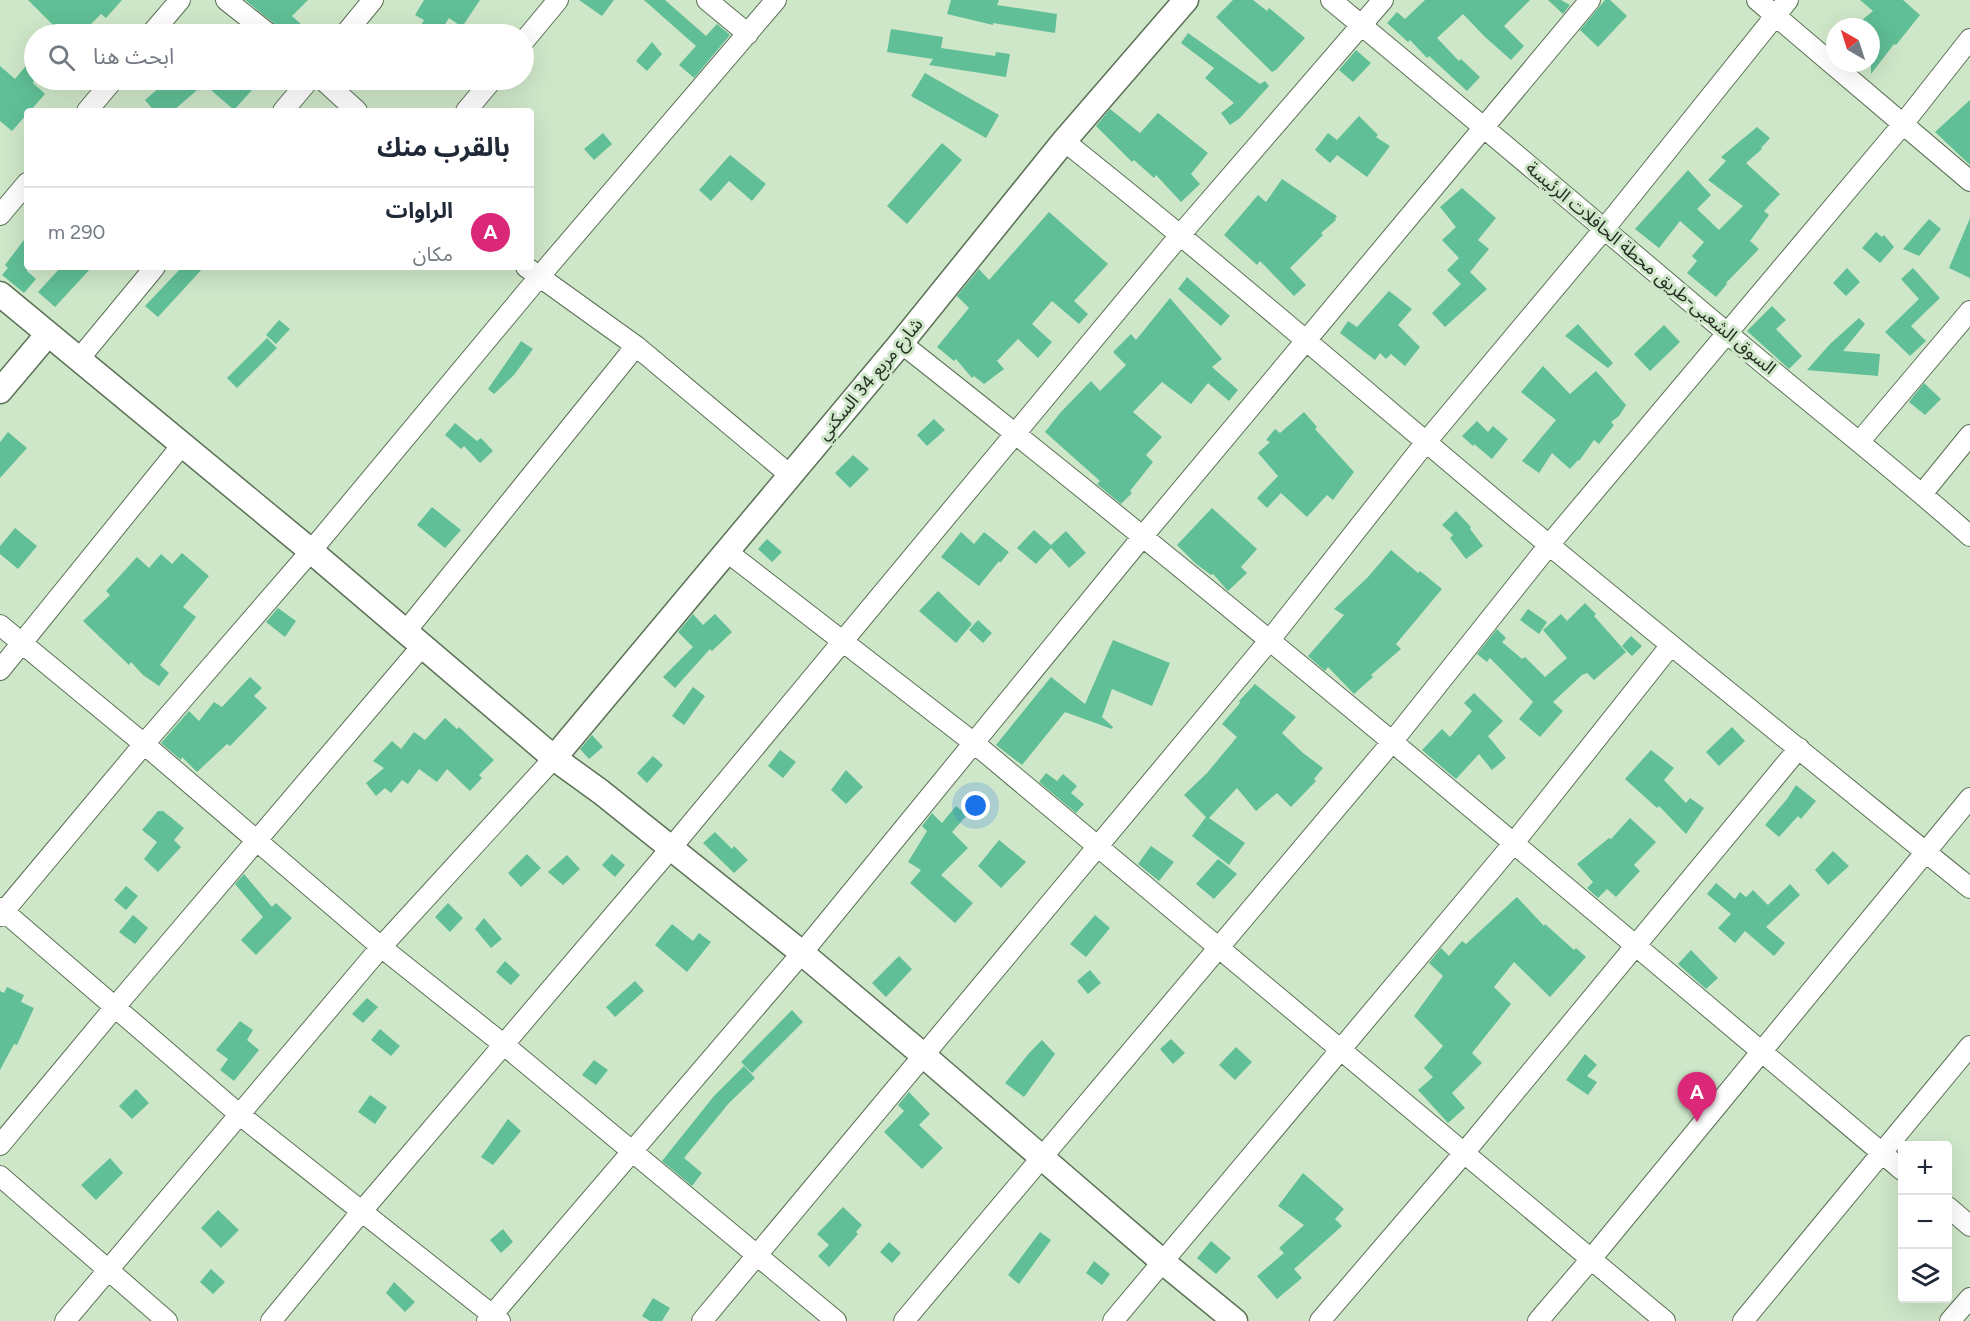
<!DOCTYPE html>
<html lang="ar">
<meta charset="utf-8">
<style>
body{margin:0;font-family:Figtree,"Noto Sans Arabic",sans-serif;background:#f2f2f3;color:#1f2937;direction:rtl}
.controls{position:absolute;right:18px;bottom:18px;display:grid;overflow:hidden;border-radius:6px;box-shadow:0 6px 24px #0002}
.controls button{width:54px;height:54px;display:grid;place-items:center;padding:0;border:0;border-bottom:2px solid #e0e1e3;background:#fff;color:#1f2937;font:30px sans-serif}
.compass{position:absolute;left:1826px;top:18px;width:54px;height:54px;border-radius:50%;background:#fff;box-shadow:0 6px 24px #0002;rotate:321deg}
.you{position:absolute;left:976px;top:806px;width:21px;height:21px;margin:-15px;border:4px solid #fff;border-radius:50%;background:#1a73e8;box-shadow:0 0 0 9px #1a73e833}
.badge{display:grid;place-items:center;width:39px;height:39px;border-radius:50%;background:#db2777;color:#fff;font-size:20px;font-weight:700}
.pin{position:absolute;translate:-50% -50px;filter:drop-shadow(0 2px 3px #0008)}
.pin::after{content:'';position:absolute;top:32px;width:21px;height:18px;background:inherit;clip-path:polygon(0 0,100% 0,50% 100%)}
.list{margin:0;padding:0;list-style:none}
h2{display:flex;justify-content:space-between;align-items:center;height:78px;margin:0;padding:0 24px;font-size:26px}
h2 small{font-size:20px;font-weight:400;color:#747a83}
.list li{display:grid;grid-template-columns:39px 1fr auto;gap:18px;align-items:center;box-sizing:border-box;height:84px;padding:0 24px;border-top:2px solid #e0e1e3}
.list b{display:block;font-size:22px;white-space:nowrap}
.list p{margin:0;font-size:20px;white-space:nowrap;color:#747a83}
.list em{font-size:20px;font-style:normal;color:#747a83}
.icon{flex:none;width:33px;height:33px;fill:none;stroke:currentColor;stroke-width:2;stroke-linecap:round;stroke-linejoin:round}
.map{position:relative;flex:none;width:1970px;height:1321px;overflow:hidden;direction:ltr}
.search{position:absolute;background:#fff;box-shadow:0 6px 24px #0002;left:24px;top:24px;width:510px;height:66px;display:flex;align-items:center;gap:15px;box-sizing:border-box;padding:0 21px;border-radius:33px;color:#747a83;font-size:22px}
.panel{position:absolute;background:#fff;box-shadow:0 6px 24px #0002;left:24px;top:108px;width:510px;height:162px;border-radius:6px;direction:rtl}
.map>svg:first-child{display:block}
.building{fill:#60bf96}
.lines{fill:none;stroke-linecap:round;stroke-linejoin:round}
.minor-casing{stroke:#5b7156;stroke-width:22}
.tertiary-casing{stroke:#5b7156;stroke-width:27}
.minor{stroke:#fff;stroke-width:20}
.tertiary{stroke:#fff;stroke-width:24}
.labels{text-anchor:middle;stroke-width:6;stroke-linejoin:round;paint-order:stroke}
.street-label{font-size:18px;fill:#242e22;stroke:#cfe7c9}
</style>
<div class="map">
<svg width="1970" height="1321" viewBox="0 0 1970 1321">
<rect width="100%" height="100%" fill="#cfe7c9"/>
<!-- building -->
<path class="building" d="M28,0H122L106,18L101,14L81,34H62Z
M245,0H308L292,16L312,34H281L276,25Z
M424,0H480L462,27L449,18L439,34H416L424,20L415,15Z
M579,0H614L602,16Z
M644,0H665L706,36L717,24L730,35L694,78L679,65L696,46Z
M951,0H999L997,5L1057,14L1055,33L993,23V25L947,14Z
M1233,0H1253L1267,11L1269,8L1305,38L1276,70L1272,72L1216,17Z
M1425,0H1530L1504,26L1524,46L1511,60L1485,37L1463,14L1437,38L1459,61L1461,59L1480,77L1467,91L1429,56L1427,58L1410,40L1408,42L1387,23L1397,12L1405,19Z
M1548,0H1561L1570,5L1563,14Z
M1605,0H1610L1627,16L1598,47L1580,30Z
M1860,0H1903L1920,15L1896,45L1894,44L1871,74V27H1861L1857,24L1873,11Z
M891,29L943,37L941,48L995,56L996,52L1010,54L1006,77L929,65L933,59L887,52Z
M1188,33L1260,84L1265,81L1269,86L1240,118L1230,125L1221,113L1234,103L1205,78L1214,68L1181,43Z
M652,42L662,54L647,71L636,61Z
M1356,50L1371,63L1353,82L1339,70Z
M34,56V80L33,83L45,94L30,111H27V114L12,131L0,121V66L15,79Z
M925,73L999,115L986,138L911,96Z
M168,80H261L234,110L204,84L173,111H154L145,100Z
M1970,100V165L1935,132Z
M1110,109L1140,133L1158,113L1208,153L1191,174L1200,184L1181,202L1156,175L1154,178L1134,160L1132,162L1096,126Z
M1359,116L1378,135L1376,137L1390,146L1367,177L1337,155L1330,163L1315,150L1328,133L1337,140Z
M1757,127L1770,138L1761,148L1762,149L1746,163L1780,194L1764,211L1769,215L1750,241L1759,249L1726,283L1727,284L1716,297L1687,273L1697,261L1692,256L1704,242L1680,221L1659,248L1635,229L1688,170L1711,195L1697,209L1719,230L1743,206L1708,180L1726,161L1721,157Z
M603,133L612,144L594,160L584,149Z
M942,143L962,160L907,224L887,206Z
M730,155L766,184L752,201L729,181L711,201L699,190Z
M1282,179L1337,216L1335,219L1336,220L1321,233L1323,235L1290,268L1306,285L1294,296L1260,261L1257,265L1224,235L1258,195L1266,202Z
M1462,188L1496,218L1478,240L1489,249L1470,272L1487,289L1445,327L1432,313L1461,284L1447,270L1459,258L1442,240L1456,227L1440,207Z
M1049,212L1108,264L1074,301L1088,314L1079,324L1052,301L1032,324L1052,342L1038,358L1018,339L997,361L1004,369L984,384L974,376L972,378L956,359L954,361L937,347L969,308L957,296L979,269L989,280Z
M1970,218V278L1949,268Z
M1929,219L1941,229L1919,256L1903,249Z
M1876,232L1882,237L1884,235L1894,247L1880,263L1862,248Z
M27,236V271L36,279L24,293L2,275L8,268L5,265Z
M61,267H92L55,307L38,292Z
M182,267H204L158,317L145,306Z
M1847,268L1860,282L1846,296L1833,283Z
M1913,268L1940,298L1911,326L1926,341L1910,356L1885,332L1919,299L1901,279Z
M1187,277L1230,316L1221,326L1178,289Z
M1389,291L1412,309L1398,325L1420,347L1405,366L1391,354L1386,359L1380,353L1375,360L1340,333L1348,321L1357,327Z
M1170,298L1222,359L1212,367L1238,390L1229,401L1208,383L1191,404L1162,382L1133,412L1162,437L1146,455L1153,462L1130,491L1132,493L1121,504L1097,484L1100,481L1045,432L1060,413L1091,381L1100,391L1126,365L1113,352L1131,334L1136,340Z
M1772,306L1786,320L1776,329L1802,356L1789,369L1747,331Z
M1859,318L1865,324L1843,351L1880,354L1878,376L1807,370L1830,344Z
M279,320L290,329L276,344L266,335Z
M1578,324L1613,363L1608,368L1565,336Z
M1664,325L1680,342L1650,371L1634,354Z
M267,338L277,348L237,388L227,378Z
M521,341L533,349L514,375L494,394L488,389Z
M1543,366L1570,394L1596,371L1626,405L1619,416L1611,422L1614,425L1599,444L1594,440L1579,461L1578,460L1570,469L1552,453L1539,473L1522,461L1556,420L1521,392Z
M1924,383L1941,399L1925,415L1909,402Z
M1304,412L1317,427L1315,429L1354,472L1333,500L1327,495L1307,517L1281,493L1267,508L1257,498L1278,476L1258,453L1270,442L1266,440L1275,429L1280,433Z
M934,419L945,430L927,446L917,435Z
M1477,421L1488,432L1493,426L1508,439L1492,459L1474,444L1473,446L1462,436Z
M455,423L477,441L481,438L493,451L480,463L464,446L461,449L445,435Z
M8,432L27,448L0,478V442Z
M853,455L869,469L850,488L835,473Z
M432,507L461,530L445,548L417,525Z
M1212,508L1257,549L1241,567L1247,573L1228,591L1213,574L1211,575L1195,563L1177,545Z
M1456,511L1471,527L1470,529L1483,546L1466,559L1450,538L1453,535L1442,525Z
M15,528L37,546L18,569L0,554V546Z
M1034,530L1051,545L1066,531L1086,553L1069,568L1051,548L1036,564L1017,548Z
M961,532L974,544L984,532L1009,552L1000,563L999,561L979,586L941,557Z
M767,539L782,552L772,562L758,549Z
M1391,550L1418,573L1420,571L1442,589L1396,644L1401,649L1371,675L1373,677L1354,694L1328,667L1325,671L1308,656L1344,615L1334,609L1368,577Z
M182,553L209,576L183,607L196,617L160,665L169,673L159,686L143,675L131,662L129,665L83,621L110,595L106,591L137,557L149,568L161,554L172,564Z
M938,591L972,624L956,643L919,611Z
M1585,603L1596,614L1594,616L1626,652L1594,680L1587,673L1582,675L1553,702L1563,711L1540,737L1519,719L1533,702L1490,658L1487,662L1477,654L1497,629L1506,638L1502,642L1522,659L1525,657L1545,677L1567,658L1543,630L1561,614L1567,621Z
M278,608L296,621L285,637L266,622Z
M1528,609L1547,622L1539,634L1520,620Z
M693,614L703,625L715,614L732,632L712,651L710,649L675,688L663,677L693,647L678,632Z
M978,620L992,633L983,643L969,630Z
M1631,636L1642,646L1632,656L1622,646Z
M1113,640L1170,663L1152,706L1112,689L1102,717L1113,727L1112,729L1065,712L1022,765L996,745L1051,677L1085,704Z
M250,677L262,688L254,696L267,708L230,746L227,744L197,772L182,757L181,760L161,743L189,711L199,721L214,702L222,707Z
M1255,684L1296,717L1282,733L1303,753L1323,768L1314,779L1316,781L1291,807L1277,793L1256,811L1237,788L1209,818L1245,843L1229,865L1192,836L1206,817L1184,795L1207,773L1237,737L1222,724L1240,703L1239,701Z
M693,687L705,696L684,725L672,716Z
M1474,693L1503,721L1488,736L1506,758L1492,770L1479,754L1456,779L1422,750L1442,729L1450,737L1472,711L1464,703Z
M445,718L457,729L459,727L494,760L479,775L482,778L470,791L447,769L437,782L419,769L408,784L402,780L391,793L385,788L376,796L366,783L384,768L373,761L392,741L401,749L414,732L425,740Z
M1732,727L1745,741L1719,766L1706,752Z
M592,735L603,747L589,759L580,749Z
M780,750L796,762L783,778L768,766Z
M1651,750L1674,768L1664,780L1686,803L1690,798L1704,808L1686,834L1659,806L1657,808L1625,779Z
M653,756L663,765L647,783L637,773Z
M846,770L863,787L846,804L831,790Z
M1046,773L1057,781L1063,774L1077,786L1071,793L1084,804L1076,813L1039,782Z
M1796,785L1816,801L1801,819L1798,816L1779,837L1765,825L1787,799Z
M956,806L967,815L952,832L968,848L941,875L973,903L955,923L910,883L921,870L908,862L927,831L922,826L932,813L942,823Z
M158,811H163L184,828L174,840L181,847L158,872L144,859L157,842L142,830Z
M1630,818L1656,842L1634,865L1640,871L1616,897L1607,889L1598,898L1587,888L1593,882L1577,864L1609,838L1611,839Z
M715,832L732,849L734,846L748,860L734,873L703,843Z
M999,840L1026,862L1001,888L978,866Z
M1151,846L1174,862L1159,881L1138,864Z
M1833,851L1849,866L1828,885L1815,870Z
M527,854L541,868L521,887L508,873Z
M612,854L625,865L615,877L602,865Z
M567,855L580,869L563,885L548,872Z
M1218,859L1237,874L1214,899L1196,884Z
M244,874L272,907L276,903L292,918L256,955L241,940L263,917L235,884Z
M1716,883L1735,899L1740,892L1746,897L1753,890L1768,905L1790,884L1800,895L1766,927L1785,943L1774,956L1745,931L1735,943L1718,928L1731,914L1707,894Z
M126,886L138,896L126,910L114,900Z
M1517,897L1544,926L1545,924L1574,950L1576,948L1586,957L1550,997L1514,962L1494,987L1511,1004L1472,1053L1482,1063L1452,1093L1465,1108L1448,1123L1418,1090L1433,1077L1424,1068L1443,1046L1414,1016L1443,976L1429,963L1441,948L1449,956L1462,941L1466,944Z
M448,903L463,918L450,932L435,917Z
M133,915L148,928L135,944L119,932Z
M1095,915L1110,928L1086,957L1070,944Z
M484,918L502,939L491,948L475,929Z
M672,924L693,941L699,933L711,942L687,972L655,945Z
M1691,950L1718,978L1706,989L1678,964Z
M899,956L912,969L886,997L872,983Z
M505,961L520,975L511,985L496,972Z
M1090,970L1101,983L1088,994L1077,981Z
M635,981L644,991L615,1017L606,1007Z
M7,987L24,995L21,1002L34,1008L17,1045L14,1044L0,1070V991L4,993Z
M367,998L378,1007L363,1023L352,1014Z
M792,1010L803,1022L752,1073L741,1062Z
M240,1021L253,1030L247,1040L259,1050L234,1081L220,1070L228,1059L216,1050Z
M380,1029L400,1046L391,1056L371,1040Z
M1171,1039L1185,1053L1173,1064L1160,1049Z
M1042,1040L1055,1054L1024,1097L1005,1083L1030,1052Z
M1236,1047L1252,1062L1235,1080L1219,1065Z
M1585,1054L1597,1065L1587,1076L1597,1082L1588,1095L1566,1080Z
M594,1060L608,1070L596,1085L582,1075Z
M744,1066L755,1078L729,1103L684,1158L702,1173L692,1186L662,1161L714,1096Z
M136,1089L149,1103L132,1119L119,1106Z
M909,1092L930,1114L919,1125L943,1148L922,1169L884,1132L904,1111L898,1105Z
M370,1095L387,1107L375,1124L358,1112Z
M508,1119L521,1131L493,1165L481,1157Z
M110,1158L123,1173L96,1200L81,1185Z
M1303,1173L1344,1209L1335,1219L1342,1226L1294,1269L1302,1278L1277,1299L1257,1276L1284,1253L1279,1248L1304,1225L1278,1206Z
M843,1207L862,1225L856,1232L858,1234L829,1267L818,1256L829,1245L817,1234Z
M218,1210L239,1230L221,1248L201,1228Z
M503,1229L513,1242L501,1253L490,1240Z
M1040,1232L1051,1240L1019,1284L1008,1275Z
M1211,1241L1231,1258L1216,1274L1197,1258Z
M889,1242L901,1253L892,1263L880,1252Z
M1094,1261L1110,1274L1102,1285L1086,1273Z
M211,1269L225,1282L213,1294L200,1282Z
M394,1282L415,1302L405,1312L386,1293Z
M653,1298L670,1308L662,1321H650L642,1316Z"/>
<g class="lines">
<defs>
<path id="minor" d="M226,0L269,34
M707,0L748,34
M1331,0C1464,110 1595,221 1727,333C1807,401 1891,466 1970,536
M1757,0L1970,181
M151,34L180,0
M345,34L373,0
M524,41L558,0
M323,80L357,111
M87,111L113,80
M283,111L309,80
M466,111L492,80
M1064,141C1215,261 1360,387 1508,511C1661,638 1816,763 1970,888
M0,215L27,183
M526,267L636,346L790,475
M901,343C1241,611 1571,891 1902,1170
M79,359L155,267
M1860,441L1970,311
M1922,494L1970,435
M726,551L974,743L1665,1321
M0,625L144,744L381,947L503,1044L836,1321
M406,631L636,346
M0,670L182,445
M0,908L240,1115L500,1321
M0,916L144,744L311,551L539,277L776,0
M0,1145L115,1007L423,645
M0,1176L167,1321
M1948,1207L1970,1226
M65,1321L381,947L554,758
M271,1321L362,1211L671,848L1181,234L1383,0
M487,1321L802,953L1143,536L1590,0
M702,1321L1269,641L1426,442L1605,228L1788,0
M904,1321L1392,742L1549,545L1903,124L1970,39
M1113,1321L1513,844L1671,645
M1320,1321L1464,1153L1799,748
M1538,1321L1591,1259L1970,798
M1743,1321L1970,1046
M1950,1321L1970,1298"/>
<path id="tertiary" d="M0,294L311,551L554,758L601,792L802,953L923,1055L1163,1262L1235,1321
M0,391L48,334
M554,758L901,343L1064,141L1186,0"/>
</defs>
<!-- minor casing -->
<use href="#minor" class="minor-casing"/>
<!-- tertiary casing -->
<use href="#tertiary" class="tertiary-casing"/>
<!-- minor -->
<use href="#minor" class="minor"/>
<!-- tertiary -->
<use href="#tertiary" class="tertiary"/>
</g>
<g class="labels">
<!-- street labels -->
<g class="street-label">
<text transform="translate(1651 268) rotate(40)" y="6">السوق الشعبى-طريق محطة الحافلات الرئيسة</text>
<text transform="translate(870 379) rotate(-50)" y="6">شارع مربع 34 السكني</text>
</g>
</g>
</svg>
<div class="controls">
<button>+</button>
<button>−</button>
<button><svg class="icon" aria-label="layers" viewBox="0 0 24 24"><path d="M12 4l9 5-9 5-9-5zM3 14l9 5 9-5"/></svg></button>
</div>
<svg class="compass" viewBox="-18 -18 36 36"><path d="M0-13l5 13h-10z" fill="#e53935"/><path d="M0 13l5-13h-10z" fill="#747a83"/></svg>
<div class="you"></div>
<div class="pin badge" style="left:1697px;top:1122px">A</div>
<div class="search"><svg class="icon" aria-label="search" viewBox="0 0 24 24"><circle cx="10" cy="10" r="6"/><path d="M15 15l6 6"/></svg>ابحث هنا</div>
<section class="panel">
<h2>بالقرب منك<small></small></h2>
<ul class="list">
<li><span class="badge">A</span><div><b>الراوات</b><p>مكان</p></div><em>290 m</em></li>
</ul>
</section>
</div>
